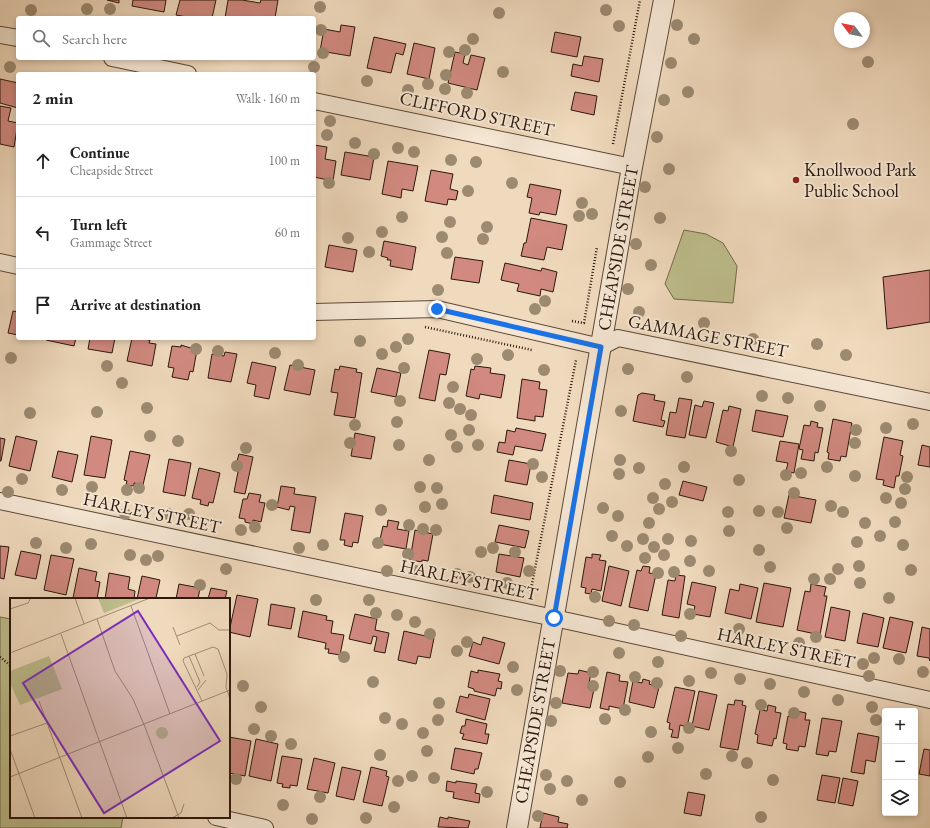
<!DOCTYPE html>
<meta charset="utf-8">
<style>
body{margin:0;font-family:"EB Garamond",serif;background:#f2f2f2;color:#222}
.controls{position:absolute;right:12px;bottom:12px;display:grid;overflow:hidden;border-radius:4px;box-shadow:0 2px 6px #0003}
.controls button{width:36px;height:36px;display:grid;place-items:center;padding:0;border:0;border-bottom:1px solid #e0e0e0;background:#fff;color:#222;font:20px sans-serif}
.compass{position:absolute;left:834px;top:12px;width:36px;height:36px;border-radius:50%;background:#fff;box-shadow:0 2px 6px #0003;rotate:302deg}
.stop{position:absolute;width:12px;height:12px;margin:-9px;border:3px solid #1a73e8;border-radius:50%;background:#fff}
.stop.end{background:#1a73e8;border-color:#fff;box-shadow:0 1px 4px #0008}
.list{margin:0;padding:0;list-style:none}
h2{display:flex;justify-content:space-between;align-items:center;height:52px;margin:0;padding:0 16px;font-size:17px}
h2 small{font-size:13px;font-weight:400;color:#767676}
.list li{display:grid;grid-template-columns:26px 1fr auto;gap:12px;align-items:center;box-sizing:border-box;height:72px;padding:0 16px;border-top:1px solid #e0e0e0}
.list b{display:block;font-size:15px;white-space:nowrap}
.list p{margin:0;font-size:13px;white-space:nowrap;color:#767676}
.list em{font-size:13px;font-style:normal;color:#767676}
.icon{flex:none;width:22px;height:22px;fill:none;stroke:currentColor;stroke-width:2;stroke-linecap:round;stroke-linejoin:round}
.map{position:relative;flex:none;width:930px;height:828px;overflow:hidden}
.search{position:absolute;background:#fff;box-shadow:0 2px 6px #0003;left:16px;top:16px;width:300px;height:44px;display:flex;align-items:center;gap:10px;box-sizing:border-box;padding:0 14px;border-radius:4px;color:#767676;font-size:15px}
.panel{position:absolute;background:#fff;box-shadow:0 2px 6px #0003;left:16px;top:72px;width:300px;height:268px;border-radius:4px}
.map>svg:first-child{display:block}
.green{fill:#bebe8d;stroke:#746a4d}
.building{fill:#d18980;stroke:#2b170d}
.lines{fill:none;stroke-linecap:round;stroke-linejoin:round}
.minor-casing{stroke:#5c4839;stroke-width:18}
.tertiary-casing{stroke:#5c4839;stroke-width:22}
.path{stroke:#2b170d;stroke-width:2.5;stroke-dasharray:1 2;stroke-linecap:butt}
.minor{stroke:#f5e7d4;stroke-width:16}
.tertiary{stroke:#f5e7d4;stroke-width:20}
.tree{fill:#9c8a71}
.route{stroke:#1a73e8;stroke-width:5}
.poi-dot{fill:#8f2418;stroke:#f5e7d4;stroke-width:1.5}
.labels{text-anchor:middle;stroke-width:4;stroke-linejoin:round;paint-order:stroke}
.street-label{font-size:18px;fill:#2b170d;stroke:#f5e7d4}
.poi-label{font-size:18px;fill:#2b170d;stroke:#f5e7d4;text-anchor:start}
.inset-road{fill:none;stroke:#a18c77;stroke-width:1}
.view{fill:#7b2cbf;fill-opacity:0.15;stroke:#7b2cbf;stroke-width:2}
.inset-edge{fill:none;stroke:#2b170d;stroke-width:2}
</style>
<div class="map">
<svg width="930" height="828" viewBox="0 0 930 828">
<rect width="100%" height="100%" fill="#f0dabd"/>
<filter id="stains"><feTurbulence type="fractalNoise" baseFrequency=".005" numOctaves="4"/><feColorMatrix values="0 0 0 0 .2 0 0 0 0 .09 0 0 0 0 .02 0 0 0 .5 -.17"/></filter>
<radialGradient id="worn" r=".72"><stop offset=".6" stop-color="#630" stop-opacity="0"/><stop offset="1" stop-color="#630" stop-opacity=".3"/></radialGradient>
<!-- green -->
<path class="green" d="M684,230L706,234L723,243L737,266L733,303L674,299L665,284Z
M0,617L11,619V817H123L121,828H0Z"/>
<!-- building -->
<path class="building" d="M107,0H119V3Z
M133,0H166L164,12L132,6Z
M180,0H216L212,18H192L176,15Z
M228,0H242L260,3L261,0H278L275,18H225Z
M341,25L355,27L350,56L320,51L324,29L340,32Z
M555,32L581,37L577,57L551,52Z
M374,37L406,44L403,55L396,53L391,73L367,68Z
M414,43L435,48L429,79L407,74Z
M455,52L465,54L463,63L468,65L471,55L485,58L477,90L448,83Z
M584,56L603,59L599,82L571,76L573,64L582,66Z
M0,79L18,83V108L0,103Z
M575,92L597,96L594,115L571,110Z
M0,106L11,108L8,121L18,123L14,147L0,144Z
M314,145L327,147L325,159L336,161L333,181L314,177Z
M345,152L374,157L370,180L341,175Z
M388,161L418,166L413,191L402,189L401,198L382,194Z
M431,170L453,174L450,189L458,191L456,200L448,199L447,205L425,201Z
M530,184L561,190L556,215L540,212L539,215L529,213L532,198L527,197Z
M531,218L567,225L562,250L547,247L544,260L521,256L524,243H526Z
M384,241L416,247L412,270L390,266L391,260H387L388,258L381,256Z
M329,245L357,250L353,272L325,267Z
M455,257L483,261L479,283L451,279Z
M505,263L541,271L542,268L557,272L553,292L541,289L540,296L517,291L519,284L501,280Z
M930,270V322L887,329L883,277Z
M13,311L18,312V335L8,333Z
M46,338H76L74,346L46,340Z
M90,338H115L112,353L88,349Z
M132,338L150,340L149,343L156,344L152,366L127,361Z
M181,345L197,350L193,372L190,371L188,380L172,377L174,368L168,367L172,346L181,347Z
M429,350L450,354L446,375L440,374L435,401L419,398Z
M225,352L237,354L231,382L208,378L212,354L224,356Z
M252,362L276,367L269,399L254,396L256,385L247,383Z
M290,365L315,370L310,395L284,390Z
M340,366L357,369L356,372L362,373L355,418L334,415L338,393L331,392L335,369L339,370Z
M475,366L491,368L490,373L505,375L501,398L480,394L479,399L466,396L471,369L474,370Z
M377,368L401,373L396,397L371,392Z
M522,379L540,382L539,389L547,390L543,417L535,416V421L517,418Z
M642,393L655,395L654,400L665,402L661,420L665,421L663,427L633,421L638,395Z
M679,398L692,400L685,438L666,435L670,412L676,413Z
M704,401L714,403L706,438L689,435L695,405L702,407Z
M729,406L741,409L733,447L716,442L723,410L728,411Z
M756,410L788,416L783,437L752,431Z
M833,419L852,423L846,457L841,456L840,461L828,459L829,453L827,452Z
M811,421L818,423L817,427L823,428L818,453L815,452L814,461L801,459L803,450L799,449L804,425L810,426Z
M516,428L546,434L542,451L515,446L513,455L497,452L499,442L505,443L507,430L515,432Z
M355,433L375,437L371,459L351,456Z
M16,436L37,441L30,471L9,466Z
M91,436L112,440L105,478L84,475Z
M884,437L903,441L900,455L903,456L899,476H896L894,488L883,485L884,480L876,479Z
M0,438L5,439L1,461H0Z
M780,441L799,444L794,473L786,471L788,463L776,461Z
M922,445L930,447V467L918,465Z
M58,451L78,455L72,482L52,477Z
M130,451L150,455L143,485L134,483V486L126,485L127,481L124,480Z
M239,454L253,457L245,494L234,492L240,462L237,461Z
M169,459L191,463L185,496L163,492Z
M509,460L531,464L527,485L505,481Z
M199,468L220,473L213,503L209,502L208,506L200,504L201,500L192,498Z
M683,481L707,487L703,501L679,495Z
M281,486L295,488L294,494L316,497L310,533L291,530L295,507L290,506L289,510L277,507Z
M249,493L261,495L259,502L265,503L261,522L253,520V524L245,522V519L239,518L243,499H247Z
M494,495L533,503L530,520L491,513Z
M789,495L816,500L811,523L784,518Z
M345,513L363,516L358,543L353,542L352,547L344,545L345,540H340Z
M388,520L399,522L397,529L409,531L406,549L379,544L383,526L387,527Z
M499,525L529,531L525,548L495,542Z
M415,530L433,534L428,561L422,560V562L410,560Z
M0,546L9,547L4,579L0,578Z
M21,551L41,555L36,579L15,575Z
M499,554L524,558L520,577L496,572Z
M592,554L601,555L599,560L606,561L601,591L592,589L591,594L585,593L586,588L581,587L586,557L592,558Z
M51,555L74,559L66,595L44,590Z
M609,566L629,571L621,606L602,601Z
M643,566L650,567L649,573L656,574L648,611L629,607L637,570L641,571Z
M79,568L97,572L95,581L100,582L97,599L73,598Z
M109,573L130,577L128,589L135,591L134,599H105Z
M676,575L685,576L679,618L662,615L668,580L675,581Z
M142,576L160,580L156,598L160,599H137Z
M692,582L716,587L710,617L693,614L695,606L687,604Z
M764,583L791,588L783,627L756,622Z
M179,584L200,588L198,599H176Z
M740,584L758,588L751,619L725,613L730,589L739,591Z
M811,584L826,587L824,596H827L820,635L797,630L805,591L810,592Z
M211,588L227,591L225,599H208Z
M237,595L258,599L250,637L229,632Z
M271,604L295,608L291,629L268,625Z
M831,607L850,611L845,641L825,637Z
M303,611L327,616L326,620L333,621L331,633L344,635L340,655L328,653L329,649H325L326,643L298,637Z
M863,613L884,618L878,647L857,643Z
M355,614L377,619L375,630L389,633L385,653L374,651L377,637L373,636L371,644L349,639Z
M890,617L913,622L906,653L883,648Z
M922,627L930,629V661L929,658L917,656Z
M404,631L434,638L430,658L418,656L416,664L398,660Z
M483,637L505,643L499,664L469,656L473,642L481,645Z
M478,670L500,674L498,681L502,682L501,689L497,688L495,696L474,691V689L468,687L471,671L478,673Z
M579,670L591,673L588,688L594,689L590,708L562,703L568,673L578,674Z
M607,672L620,675L619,681L628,682L623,709L609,706V710L600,708Z
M643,679L650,681L649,684L659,687L654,708L629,702L633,681L642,683Z
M675,687L695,691L687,727L680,725L678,738L671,737L673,730L669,729L670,723L667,722Z
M699,691L717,695L709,730L692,726Z
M469,694L490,699L485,720L456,712L460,696L468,698Z
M735,700L743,701L742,705L746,706L738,750L720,747L728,704L734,705Z
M768,705L776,707L775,712L781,713L776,739L774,738L772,746L757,743L758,735L755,734L760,710L767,711Z
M797,711L806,713L805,720H810L805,747L799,746L798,751L786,749L787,744L783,743L788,716L796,717Z
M822,718L842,721L836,752L829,751L828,756L816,754Z
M466,719L487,724L485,734H489L487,744L462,739L464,734L460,733L462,726H465Z
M858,733L879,737L875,762L866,760L864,774L851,772Z
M229,737L251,741L245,776L229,773Z
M256,739L278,744L271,781L249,776Z
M455,748L482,753L478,769H475L474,774L451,769Z
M924,749L930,750V776L919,774Z
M282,756L302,759L297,786L290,785V788L282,787L283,784L277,783Z
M314,758L335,763L328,793L307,789Z
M342,767L361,771L354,800L336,796Z
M371,767L387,771L386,776L389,777L382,806L363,802Z
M822,775L840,778L835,803L817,800Z
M843,778L858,781L853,806L838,803Z
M447,781L456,783V781L477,784L475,793L480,794L479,803L453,798L454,792L446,791Z
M688,792L705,795L701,816L684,813Z
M543,813L559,817L558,822L568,824L567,828H540Z
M440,817L448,819V817L470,821L468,828L438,827Z"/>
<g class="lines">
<defs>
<path id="minor" d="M0,35L18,38
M112,58L188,74
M314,101L632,167
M0,262L18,266
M314,312L437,309L601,347L618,338L930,402
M0,501L554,618L930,700
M216,817L265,828"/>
<path id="tertiary" d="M517,828L632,167L664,0"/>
</defs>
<!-- minor casing -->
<use href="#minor" class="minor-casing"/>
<!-- tertiary casing -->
<use href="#tertiary" class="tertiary-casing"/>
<!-- path -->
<path class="path" d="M613,144L640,0
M572,321L584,323L597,247
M425,327L532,350
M530,594L576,360
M0,657L11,666"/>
<!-- minor -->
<use href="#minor" class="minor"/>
<!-- tertiary -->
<use href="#tertiary" class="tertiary"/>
</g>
<!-- trees -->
<g class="tree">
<circle cx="320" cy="7" r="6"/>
<circle cx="87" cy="9" r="6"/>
<circle cx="110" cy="9" r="6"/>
<circle cx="31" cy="10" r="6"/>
<circle cx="606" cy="10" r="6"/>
<circle cx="499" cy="13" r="6"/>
<circle cx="677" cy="25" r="6"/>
<circle cx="619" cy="26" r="6"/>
<circle cx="321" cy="30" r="6"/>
<circle cx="473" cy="39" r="6"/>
<circle cx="694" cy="39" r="6"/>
<circle cx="465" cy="50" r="6"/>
<circle cx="449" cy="52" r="6"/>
<circle cx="323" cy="53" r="6"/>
<circle cx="868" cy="62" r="6"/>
<circle cx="671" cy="63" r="6"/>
<circle cx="10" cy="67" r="6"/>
<circle cx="314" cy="67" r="6"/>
<circle cx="503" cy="72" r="6"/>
<circle cx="446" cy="75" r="6"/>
<circle cx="367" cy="81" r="6"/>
<circle cx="428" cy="84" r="6"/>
<circle cx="445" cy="89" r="6"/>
<circle cx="408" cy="90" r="6"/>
<circle cx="688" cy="92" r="6"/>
<circle cx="467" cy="93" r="6"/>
<circle cx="664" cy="100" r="6"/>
<circle cx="330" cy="121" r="6"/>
<circle cx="853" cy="124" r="6"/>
<circle cx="327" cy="135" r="6"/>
<circle cx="657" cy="137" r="6"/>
<circle cx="355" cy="143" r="6"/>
<circle cx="398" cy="148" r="6"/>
<circle cx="414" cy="152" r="6"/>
<circle cx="374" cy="154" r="6"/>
<circle cx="451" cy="160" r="6"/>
<circle cx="476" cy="162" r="6"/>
<circle cx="669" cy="169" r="6"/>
<circle cx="329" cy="183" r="6"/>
<circle cx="512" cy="183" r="6"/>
<circle cx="645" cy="187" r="6"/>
<circle cx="468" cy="191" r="6"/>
<circle cx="582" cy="203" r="6"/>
<circle cx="592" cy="214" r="6"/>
<circle cx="579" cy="216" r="6"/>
<circle cx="402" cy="217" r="6"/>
<circle cx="660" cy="218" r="6"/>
<circle cx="450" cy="222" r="6"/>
<circle cx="487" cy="227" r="6"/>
<circle cx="382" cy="232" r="6"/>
<circle cx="442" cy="237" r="6"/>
<circle cx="348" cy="238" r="6"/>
<circle cx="483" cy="239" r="6"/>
<circle cx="636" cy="244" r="6"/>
<circle cx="369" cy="252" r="6"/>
<circle cx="447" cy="253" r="6"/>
<circle cx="651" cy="265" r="6"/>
<circle cx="628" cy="289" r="6"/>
<circle cx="438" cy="290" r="6"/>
<circle cx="545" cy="301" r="6"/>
<circle cx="535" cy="309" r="6"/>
<circle cx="639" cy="312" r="6"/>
<circle cx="704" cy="323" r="6"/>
<circle cx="408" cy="339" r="6"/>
<circle cx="753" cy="339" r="6"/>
<circle cx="360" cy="341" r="6"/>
<circle cx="817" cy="344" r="6"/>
<circle cx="396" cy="347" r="6"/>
<circle cx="196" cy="349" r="6"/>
<circle cx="218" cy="351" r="6"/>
<circle cx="275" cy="353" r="6"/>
<circle cx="382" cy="354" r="6"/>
<circle cx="508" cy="355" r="6"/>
<circle cx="846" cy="355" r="6"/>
<circle cx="11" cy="358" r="6"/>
<circle cx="477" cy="359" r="6"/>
<circle cx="298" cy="365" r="6"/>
<circle cx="107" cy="366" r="6"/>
<circle cx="404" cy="368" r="6"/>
<circle cx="628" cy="369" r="6"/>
<circle cx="544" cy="370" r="6"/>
<circle cx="687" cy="377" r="6"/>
<circle cx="122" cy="383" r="6"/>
<circle cx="453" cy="387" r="6"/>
<circle cx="762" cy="396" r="6"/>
<circle cx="788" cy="398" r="6"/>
<circle cx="400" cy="401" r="6"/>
<circle cx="449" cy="403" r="6"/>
<circle cx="820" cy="406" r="6"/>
<circle cx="147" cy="408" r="6"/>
<circle cx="460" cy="409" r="6"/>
<circle cx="621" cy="411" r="6"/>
<circle cx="97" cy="412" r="6"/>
<circle cx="30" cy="413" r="6"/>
<circle cx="471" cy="415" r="6"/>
<circle cx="397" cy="422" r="6"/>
<circle cx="913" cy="424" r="6"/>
<circle cx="355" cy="425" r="6"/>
<circle cx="886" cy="428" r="6"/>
<circle cx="469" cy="430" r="6"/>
<circle cx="856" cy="430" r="6"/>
<circle cx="451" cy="435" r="6"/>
<circle cx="150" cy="436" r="6"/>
<circle cx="178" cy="441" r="6"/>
<circle cx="350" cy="443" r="6"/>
<circle cx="855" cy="443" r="6"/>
<circle cx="399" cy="445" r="6"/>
<circle cx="478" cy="445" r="6"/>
<circle cx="457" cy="447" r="6"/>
<circle cx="246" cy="448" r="6"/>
<circle cx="731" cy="451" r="6"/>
<circle cx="429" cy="460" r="6"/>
<circle cx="620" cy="460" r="6"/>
<circle cx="533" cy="464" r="6"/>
<circle cx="237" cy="466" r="6"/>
<circle cx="684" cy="467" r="6"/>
<circle cx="827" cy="467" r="6"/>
<circle cx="639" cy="468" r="6"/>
<circle cx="801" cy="473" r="6"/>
<circle cx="619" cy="474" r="6"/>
<circle cx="786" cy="475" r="6"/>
<circle cx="855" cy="476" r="6"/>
<circle cx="542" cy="477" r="6"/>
<circle cx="907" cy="477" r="6"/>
<circle cx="22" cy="479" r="6"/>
<circle cx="739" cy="480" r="6"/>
<circle cx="665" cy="484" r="6"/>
<circle cx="92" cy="487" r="6"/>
<circle cx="420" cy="487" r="6"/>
<circle cx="139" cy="488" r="6"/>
<circle cx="437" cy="488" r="6"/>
<circle cx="905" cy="489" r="6"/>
<circle cx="62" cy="490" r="6"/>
<circle cx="127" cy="490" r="6"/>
<circle cx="8" cy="492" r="6"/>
<circle cx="794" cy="493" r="6"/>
<circle cx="653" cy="498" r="6"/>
<circle cx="886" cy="498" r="6"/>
<circle cx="672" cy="502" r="6"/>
<circle cx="901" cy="503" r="6"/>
<circle cx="442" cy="504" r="6"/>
<circle cx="272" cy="505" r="6"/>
<circle cx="831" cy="506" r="6"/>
<circle cx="425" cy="507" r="6"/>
<circle cx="603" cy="508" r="6"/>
<circle cx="659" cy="509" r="6"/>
<circle cx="381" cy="510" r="6"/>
<circle cx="759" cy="511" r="6"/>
<circle cx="728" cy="512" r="6"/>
<circle cx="778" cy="512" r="6"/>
<circle cx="843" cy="512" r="6"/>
<circle cx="125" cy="514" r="6"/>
<circle cx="168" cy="514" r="6"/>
<circle cx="189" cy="514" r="6"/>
<circle cx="618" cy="516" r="6"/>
<circle cx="895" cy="522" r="6"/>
<circle cx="649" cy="523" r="6"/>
<circle cx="865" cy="523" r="6"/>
<circle cx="409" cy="525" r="6"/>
<circle cx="255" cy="527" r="6"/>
<circle cx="787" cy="528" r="6"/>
<circle cx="423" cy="529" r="6"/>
<circle cx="241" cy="530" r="6"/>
<circle cx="436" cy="530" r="6"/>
<circle cx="729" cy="531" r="6"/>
<circle cx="612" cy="536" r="6"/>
<circle cx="880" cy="536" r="6"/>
<circle cx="643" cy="539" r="6"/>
<circle cx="668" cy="539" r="6"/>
<circle cx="691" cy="541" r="6"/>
<circle cx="857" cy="542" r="6"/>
<circle cx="36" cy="543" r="6"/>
<circle cx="378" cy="543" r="6"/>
<circle cx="91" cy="544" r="6"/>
<circle cx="323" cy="545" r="6"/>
<circle cx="903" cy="545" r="6"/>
<circle cx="627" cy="546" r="6"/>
<circle cx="654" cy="547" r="6"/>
<circle cx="66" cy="548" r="6"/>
<circle cx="299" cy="548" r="6"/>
<circle cx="493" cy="548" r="6"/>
<circle cx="759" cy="550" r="6"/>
<circle cx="481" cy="552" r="6"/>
<circle cx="515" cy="552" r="6"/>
<circle cx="408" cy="554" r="6"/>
<circle cx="130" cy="555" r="6"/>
<circle cx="664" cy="555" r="6"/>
<circle cx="158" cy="556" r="6"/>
<circle cx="645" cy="558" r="6"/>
<circle cx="146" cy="560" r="6"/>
<circle cx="690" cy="561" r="6"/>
<circle cx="859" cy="566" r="6"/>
<circle cx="770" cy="567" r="6"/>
<circle cx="226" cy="569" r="6"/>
<circle cx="838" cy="569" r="6"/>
<circle cx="911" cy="570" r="6"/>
<circle cx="387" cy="571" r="6"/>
<circle cx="416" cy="571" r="6"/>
<circle cx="529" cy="571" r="6"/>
<circle cx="709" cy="571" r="6"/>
<circle cx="674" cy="572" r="6"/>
<circle cx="658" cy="573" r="6"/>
<circle cx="457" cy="574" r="6"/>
<circle cx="470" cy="577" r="6"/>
<circle cx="814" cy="579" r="6"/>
<circle cx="830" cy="579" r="6"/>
<circle cx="507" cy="583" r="6"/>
<circle cx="860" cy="583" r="6"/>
<circle cx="200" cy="585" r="6"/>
<circle cx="595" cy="597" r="6"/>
<circle cx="889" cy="598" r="6"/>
<circle cx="316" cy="600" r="6"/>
<circle cx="369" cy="600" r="6"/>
<circle cx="376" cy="613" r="6"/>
<circle cx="690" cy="614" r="6"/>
<circle cx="397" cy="615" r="6"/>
<circle cx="609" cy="621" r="6"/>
<circle cx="415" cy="622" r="6"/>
<circle cx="634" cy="625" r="6"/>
<circle cx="739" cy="629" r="6"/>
<circle cx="430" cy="634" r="6"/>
<circle cx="681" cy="636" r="6"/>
<circle cx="816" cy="637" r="6"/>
<circle cx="467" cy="642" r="6"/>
<circle cx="799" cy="643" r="6"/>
<circle cx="457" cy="651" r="6"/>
<circle cx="619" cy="653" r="6"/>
<circle cx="836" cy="655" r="6"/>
<circle cx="344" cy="657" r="6"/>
<circle cx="874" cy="658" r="6"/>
<circle cx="899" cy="659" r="6"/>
<circle cx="658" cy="662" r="6"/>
<circle cx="863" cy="664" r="6"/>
<circle cx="513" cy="667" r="6"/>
<circle cx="560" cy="671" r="6"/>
<circle cx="593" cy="672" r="6"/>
<circle cx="923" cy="672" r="6"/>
<circle cx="711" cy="673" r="6"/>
<circle cx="869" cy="676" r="6"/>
<circle cx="635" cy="677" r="6"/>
<circle cx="740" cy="679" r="6"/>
<circle cx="689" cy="681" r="6"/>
<circle cx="373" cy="682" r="6"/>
<circle cx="657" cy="683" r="6"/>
<circle cx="770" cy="684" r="6"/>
<circle cx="243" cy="686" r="6"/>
<circle cx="593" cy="686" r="6"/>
<circle cx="517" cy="690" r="6"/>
<circle cx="804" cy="692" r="6"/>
<circle cx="838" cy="700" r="6"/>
<circle cx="439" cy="703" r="6"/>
<circle cx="556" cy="703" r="6"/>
<circle cx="761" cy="705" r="6"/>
<circle cx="261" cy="707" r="6"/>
<circle cx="872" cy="707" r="6"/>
<circle cx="625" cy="710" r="6"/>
<circle cx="794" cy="713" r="6"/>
<circle cx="385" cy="718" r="6"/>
<circle cx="605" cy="719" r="6"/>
<circle cx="438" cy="720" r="6"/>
<circle cx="876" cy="720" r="6"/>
<circle cx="551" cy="721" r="6"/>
<circle cx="402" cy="724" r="6"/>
<circle cx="689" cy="728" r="6"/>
<circle cx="254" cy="729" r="6"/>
<circle cx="651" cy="732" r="6"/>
<circle cx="423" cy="733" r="6"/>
<circle cx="271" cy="736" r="6"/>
<circle cx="291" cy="744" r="6"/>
<circle cx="678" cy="748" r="6"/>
<circle cx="427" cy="751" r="6"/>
<circle cx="380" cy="755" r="6"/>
<circle cx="732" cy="756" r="6"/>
<circle cx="648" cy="757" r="6"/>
<circle cx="747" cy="763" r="6"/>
<circle cx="706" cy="774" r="6"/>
<circle cx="546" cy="775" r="6"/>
<circle cx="412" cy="776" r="6"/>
<circle cx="434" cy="778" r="6"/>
<circle cx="236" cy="779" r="6"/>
<circle cx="773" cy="780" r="6"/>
<circle cx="398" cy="781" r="6"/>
<circle cx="567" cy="781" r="6"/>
<circle cx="620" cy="782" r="6"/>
<circle cx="550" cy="789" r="6"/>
<circle cx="487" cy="792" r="6"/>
<circle cx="320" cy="797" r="6"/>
<circle cx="582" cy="800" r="6"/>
<circle cx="283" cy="805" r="6"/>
<circle cx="394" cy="807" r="6"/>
<circle cx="538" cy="816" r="6"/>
<circle cx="761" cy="817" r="6"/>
<circle cx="366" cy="818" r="6"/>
<circle cx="312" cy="819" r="6"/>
</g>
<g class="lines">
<!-- route -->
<path class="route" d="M437,309L601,347L554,618"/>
</g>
<!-- markers -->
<circle class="poi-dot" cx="796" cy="180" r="4"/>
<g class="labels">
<!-- street labels -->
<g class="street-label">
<text transform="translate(477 114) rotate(12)" y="6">CLIFFORD STREET</text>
<text transform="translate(618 248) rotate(-80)" y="6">CHEAPSIDE STREET</text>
<text transform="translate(708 336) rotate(11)" y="6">GAMMAGE STREET</text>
<text transform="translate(152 513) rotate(12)" y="6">HARLEY STREET</text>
<text transform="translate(469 580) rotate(12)" y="6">HARLEY STREET</text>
<text transform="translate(786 648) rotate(12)" y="6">HARLEY STREET</text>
<text transform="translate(535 721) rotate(-80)" y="6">CHEAPSIDE STREET</text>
</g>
<!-- poi labels -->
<g class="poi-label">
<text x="804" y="176">Knollwood Park<tspan x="804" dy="21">Public School</tspan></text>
</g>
</g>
<!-- overview -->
<g transform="translate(10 598)">
<rect width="220" height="220" fill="#f0dabd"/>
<path d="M88,0H132L94,15ZM39,58L52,91L10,107L0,85V73ZM146 135a6 6 0 1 1 12 0a6 6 0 1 1-12 0Z" fill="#bebe8d"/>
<path class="inset-road" d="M65,0L74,26M121,8L160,116M0,11L18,5L21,0M87,21L105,73L123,101L135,129L169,220M163,29L170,47M51,36L117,220M167,38L200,25L209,32H220M0,55L140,0M185,56L194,78M179,58L190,84L187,89M188,92L196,82M29,103L72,220M192,103L173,63L174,60L203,49L208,51L217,76L216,89L220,101M0,138L37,125M0,151L25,220M0,179L220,92M162,220L171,215L174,206"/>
<path class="view" d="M128,13L210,143L94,215L13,85Z"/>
<rect width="220" height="220" class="inset-edge"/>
</g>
<rect width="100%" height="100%" filter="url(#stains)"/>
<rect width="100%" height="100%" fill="url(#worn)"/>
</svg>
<div class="controls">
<button>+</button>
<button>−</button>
<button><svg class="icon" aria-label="layers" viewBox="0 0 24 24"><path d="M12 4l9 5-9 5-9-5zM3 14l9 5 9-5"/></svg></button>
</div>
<svg class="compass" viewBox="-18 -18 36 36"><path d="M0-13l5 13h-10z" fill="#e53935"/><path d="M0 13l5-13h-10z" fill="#767676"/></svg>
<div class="stop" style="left:554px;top:618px"></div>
<div class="stop end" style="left:437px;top:309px"></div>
<div class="search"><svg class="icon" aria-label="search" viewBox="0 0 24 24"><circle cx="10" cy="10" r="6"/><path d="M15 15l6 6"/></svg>Search here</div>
<section class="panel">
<h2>2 min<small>Walk · 160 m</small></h2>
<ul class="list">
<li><svg class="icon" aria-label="ahead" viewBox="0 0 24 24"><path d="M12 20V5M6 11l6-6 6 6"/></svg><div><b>Continue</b><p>Cheapside Street</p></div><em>100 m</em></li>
<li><svg class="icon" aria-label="left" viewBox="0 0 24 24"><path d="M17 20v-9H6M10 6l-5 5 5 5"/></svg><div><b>Turn left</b><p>Gammage Street</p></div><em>60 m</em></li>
<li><svg class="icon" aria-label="arrive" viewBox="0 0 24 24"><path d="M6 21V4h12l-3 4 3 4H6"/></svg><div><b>Arrive at destination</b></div></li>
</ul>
</section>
</div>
